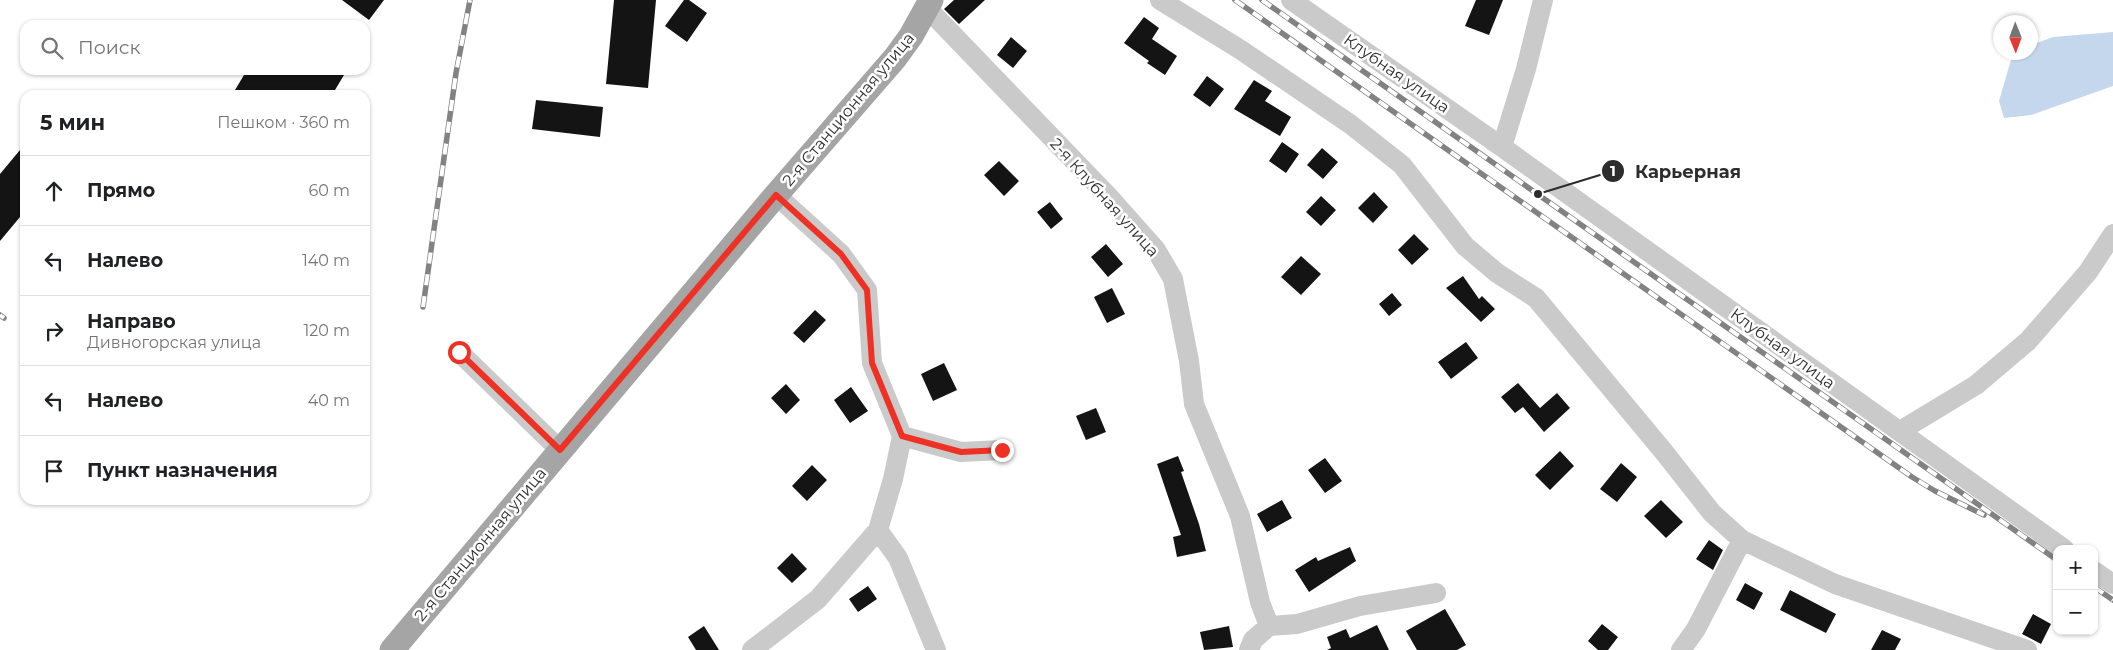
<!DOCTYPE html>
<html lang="ru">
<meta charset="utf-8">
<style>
body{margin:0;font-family:Montserrat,sans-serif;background:#f2f2f2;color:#202124}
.controls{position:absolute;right:15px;bottom:15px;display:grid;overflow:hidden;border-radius:10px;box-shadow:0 1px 4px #0004}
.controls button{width:45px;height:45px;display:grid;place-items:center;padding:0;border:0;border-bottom:1px solid #e0e0e0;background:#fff;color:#202124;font:25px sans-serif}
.compass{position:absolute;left:1993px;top:15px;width:45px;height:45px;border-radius:50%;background:#fff;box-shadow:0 1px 4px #0004;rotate:179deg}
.stop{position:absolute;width:15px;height:15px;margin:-11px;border:4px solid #ed3225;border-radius:50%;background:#fff}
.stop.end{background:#ed3225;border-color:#fff;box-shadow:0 1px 5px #0008}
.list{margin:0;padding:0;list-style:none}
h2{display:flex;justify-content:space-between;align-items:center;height:65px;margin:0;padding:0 20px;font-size:21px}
h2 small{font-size:16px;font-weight:400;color:#757577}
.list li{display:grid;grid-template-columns:32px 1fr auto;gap:15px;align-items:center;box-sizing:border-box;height:70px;padding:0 20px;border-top:1px solid #e0e0e0}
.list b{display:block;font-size:19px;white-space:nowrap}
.list p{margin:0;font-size:16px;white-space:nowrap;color:#757577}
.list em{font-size:16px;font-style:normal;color:#757577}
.icon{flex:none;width:28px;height:28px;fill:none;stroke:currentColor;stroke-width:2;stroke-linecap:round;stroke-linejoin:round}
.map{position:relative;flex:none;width:2113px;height:650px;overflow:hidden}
.search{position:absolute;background:#fff;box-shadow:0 1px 4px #0004;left:20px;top:20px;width:350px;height:55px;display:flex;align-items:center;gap:12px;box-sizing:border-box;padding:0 18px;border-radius:15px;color:#757577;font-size:19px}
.panel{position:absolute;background:#fff;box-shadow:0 1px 4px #0004;left:20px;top:90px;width:350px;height:415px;border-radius:15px}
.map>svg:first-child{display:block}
.water{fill:#c4d7ed}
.building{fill:#141414}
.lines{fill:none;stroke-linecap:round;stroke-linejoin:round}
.minor{stroke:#cacaca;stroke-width:20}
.major{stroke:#a5a5a5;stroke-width:25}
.rail-casing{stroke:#828282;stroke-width:5.5}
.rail{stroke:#fff;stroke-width:4;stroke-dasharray:11;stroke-linecap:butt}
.route{stroke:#ed3225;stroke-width:6}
.labels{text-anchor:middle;stroke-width:5;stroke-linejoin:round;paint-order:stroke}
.street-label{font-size:16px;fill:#2d2d2d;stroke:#fff}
.leader{fill:none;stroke:#2d2d2d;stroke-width:2}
.callout-dot{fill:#2d2d2d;stroke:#fff;stroke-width:2}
.mark-label{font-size:15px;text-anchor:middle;font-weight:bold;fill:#fff}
.callout-label{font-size:18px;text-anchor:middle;font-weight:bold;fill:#2d2d2d;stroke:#fff;stroke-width:5;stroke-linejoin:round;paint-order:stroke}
</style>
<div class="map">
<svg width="2113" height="650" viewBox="0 0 2113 650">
<rect width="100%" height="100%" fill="#fff"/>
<!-- water -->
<path class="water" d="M2113,32V86L2031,115L2004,118L1999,101L2013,53L2030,52L2031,45L2053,37Z"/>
<!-- building -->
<path class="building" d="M342,0H384L369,20Z
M614,0H656L648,88L606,84Z
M684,0H689L707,13L687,42L665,26Z
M954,0H985L959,24L944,9Z
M1476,0H1503L1489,35L1465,26Z
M1144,17L1159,28L1152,39L1177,56L1165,75L1147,63L1149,61L1124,43Z
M1011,37L1027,51L1013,68L997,55Z
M247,70H347L332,95H232Z
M1207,76L1224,89L1210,107L1193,95Z
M1254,80L1272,91L1265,101L1291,117L1280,136L1234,109Z
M536,100L603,107L600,137L532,129Z
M1282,142L1299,154L1286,173L1269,161Z
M25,144V211L0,241V174Z
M1322,148L1338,162L1323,179L1307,165Z
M999,161L1019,181L1004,196L984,175Z
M1374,192L1388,207L1373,223L1358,208Z
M1321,196L1336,210L1321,226L1306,212Z
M1050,202L1063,219L1051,229L1037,212Z
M1414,234L1429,249L1412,265L1398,250Z
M1106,244L1123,264L1108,277L1091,257Z
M1301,256L1321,274L1301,295L1281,277Z
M1463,276L1479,299L1482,296L1495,309L1481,322L1446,288Z
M1112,288L1125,314L1107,323L1094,297Z
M1392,293L1402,305L1389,316L1379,304Z
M815,310L826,320L804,343L793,333Z
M1466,342L1478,358L1451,379L1438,362Z
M944,363L957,390L933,401L921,374Z
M1518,383L1540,408L1557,393L1570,408L1544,432L1523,407L1515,413L1501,397Z
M786,384L800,400L786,414L771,398Z
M851,387L868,411L850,423L834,400Z
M1096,408L1106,432L1086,440L1076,416Z
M1560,451L1574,466L1550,490L1535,475Z
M1178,456L1184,471L1181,472L1199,524L1206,551L1177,557L1173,537L1181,535L1157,464Z
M1325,458L1342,481L1325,493L1308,470Z
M1621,463L1637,477L1617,502L1600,489Z
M812,465L827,480L807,501L792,486Z
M1282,500L1292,518L1267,532L1257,514Z
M1661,500L1683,522L1666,538L1644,516Z
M1709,540L1723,550L1713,570L1696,559Z
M1350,547L1356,561L1309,592L1295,570L1316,557L1318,561Z
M792,553L807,569L792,583L777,568Z
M1745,583L1763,593L1754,610L1736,600Z
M868,586L877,599L858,612L849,599Z
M1790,590L1836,614L1826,633L1780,610Z
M1445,609L1466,645L1457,650H1417L1406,631Z
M2033,614L2051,624L2041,644L2022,634Z
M1602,624L1618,637L1608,650H1598L1588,641Z
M1377,625L1389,650H1327L1331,648L1327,637L1346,629L1350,638Z
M704,626L719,650H696L688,637Z
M1229,626L1233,647L1204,650L1200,632Z
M1882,630L1901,639L1895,650H1871Z"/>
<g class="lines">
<!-- minor -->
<path class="minor" d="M1160,0L1241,50L1350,124L1402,165L1465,246L1497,273L1536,298L1664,452L1712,513L1742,540L1835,584L2027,650
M1291,0L1502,147L2064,549
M927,8L1108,196L1156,250L1173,279L1189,361L1194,404L1240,516L1260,602L1269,626
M1502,147L1526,69L1543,0
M459,352L560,450
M1900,431L1976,385L2028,341L2088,272L2113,234
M902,436L961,452L1002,450
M878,530L898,558L936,650
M2094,571L2113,584
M1269,626L1297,624L1360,606L1436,593
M752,650L818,599L878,530L893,479L902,436L872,363L867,290L841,254L776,195
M1249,650L1253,640L1269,626
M1681,650L1696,629L1742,540"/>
<!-- major -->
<path class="major" d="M392,650L776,195L895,58L911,36L931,0"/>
<defs>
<path id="rail" d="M1235,0L1912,477L1935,491L1984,515
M1262,0L2057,560
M423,307L456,73L470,0
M0,315L4,318
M2094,587L2113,600"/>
</defs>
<!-- rail casing -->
<use href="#rail" class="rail-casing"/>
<!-- rail -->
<use href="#rail" class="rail"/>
</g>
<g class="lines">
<!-- route -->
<path class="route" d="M459,352L560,450L776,195L841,254L867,290L872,363L902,436L961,452L1002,450"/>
</g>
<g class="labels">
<!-- street labels -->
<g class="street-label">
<text transform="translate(1397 73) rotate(35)" y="6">Клубная улица</text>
<text transform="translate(848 109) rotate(-50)" y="6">2-я Станционная улица</text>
<text transform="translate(1105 197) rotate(48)" y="6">2-я Клубная улица</text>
<text transform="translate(1783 348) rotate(36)" y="6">Клубная улица</text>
<text transform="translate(480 544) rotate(-50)" y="6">2-я Станционная улица</text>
</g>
</g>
<!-- callouts -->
<path class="leader" d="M1538 194L1613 171"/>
<g class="callout-dot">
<circle cx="1538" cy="194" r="5"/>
<circle cx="1613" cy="171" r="12"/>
</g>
<g class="mark-label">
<text x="1613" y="176">1</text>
</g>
<g class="callout-label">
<text x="1688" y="178">Карьерная</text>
</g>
</svg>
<div class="controls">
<button>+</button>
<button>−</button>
</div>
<svg class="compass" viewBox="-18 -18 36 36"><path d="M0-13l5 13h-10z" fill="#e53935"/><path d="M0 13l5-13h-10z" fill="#757577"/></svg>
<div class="stop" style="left:459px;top:352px"></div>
<div class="stop end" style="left:1002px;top:450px"></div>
<div class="search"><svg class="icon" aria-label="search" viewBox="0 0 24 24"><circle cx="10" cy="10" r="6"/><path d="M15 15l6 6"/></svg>Поиск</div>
<section class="panel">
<h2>5 мин<small>Пешком · 360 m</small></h2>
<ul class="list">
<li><svg class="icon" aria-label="ahead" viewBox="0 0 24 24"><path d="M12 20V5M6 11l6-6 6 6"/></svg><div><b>Прямо</b></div><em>60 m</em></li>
<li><svg class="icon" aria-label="left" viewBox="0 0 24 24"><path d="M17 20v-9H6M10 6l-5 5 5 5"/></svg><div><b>Налево</b></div><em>140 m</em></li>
<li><svg class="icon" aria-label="right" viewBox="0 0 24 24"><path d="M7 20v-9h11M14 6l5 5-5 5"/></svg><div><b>Направо</b><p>Дивногорская улица</p></div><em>120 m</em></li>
<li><svg class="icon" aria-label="left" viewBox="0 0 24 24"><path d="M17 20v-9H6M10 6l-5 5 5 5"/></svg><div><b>Налево</b></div><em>40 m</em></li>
<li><svg class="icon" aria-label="arrive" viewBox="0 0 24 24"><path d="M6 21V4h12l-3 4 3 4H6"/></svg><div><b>Пункт назначения</b></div></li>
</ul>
</section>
</div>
